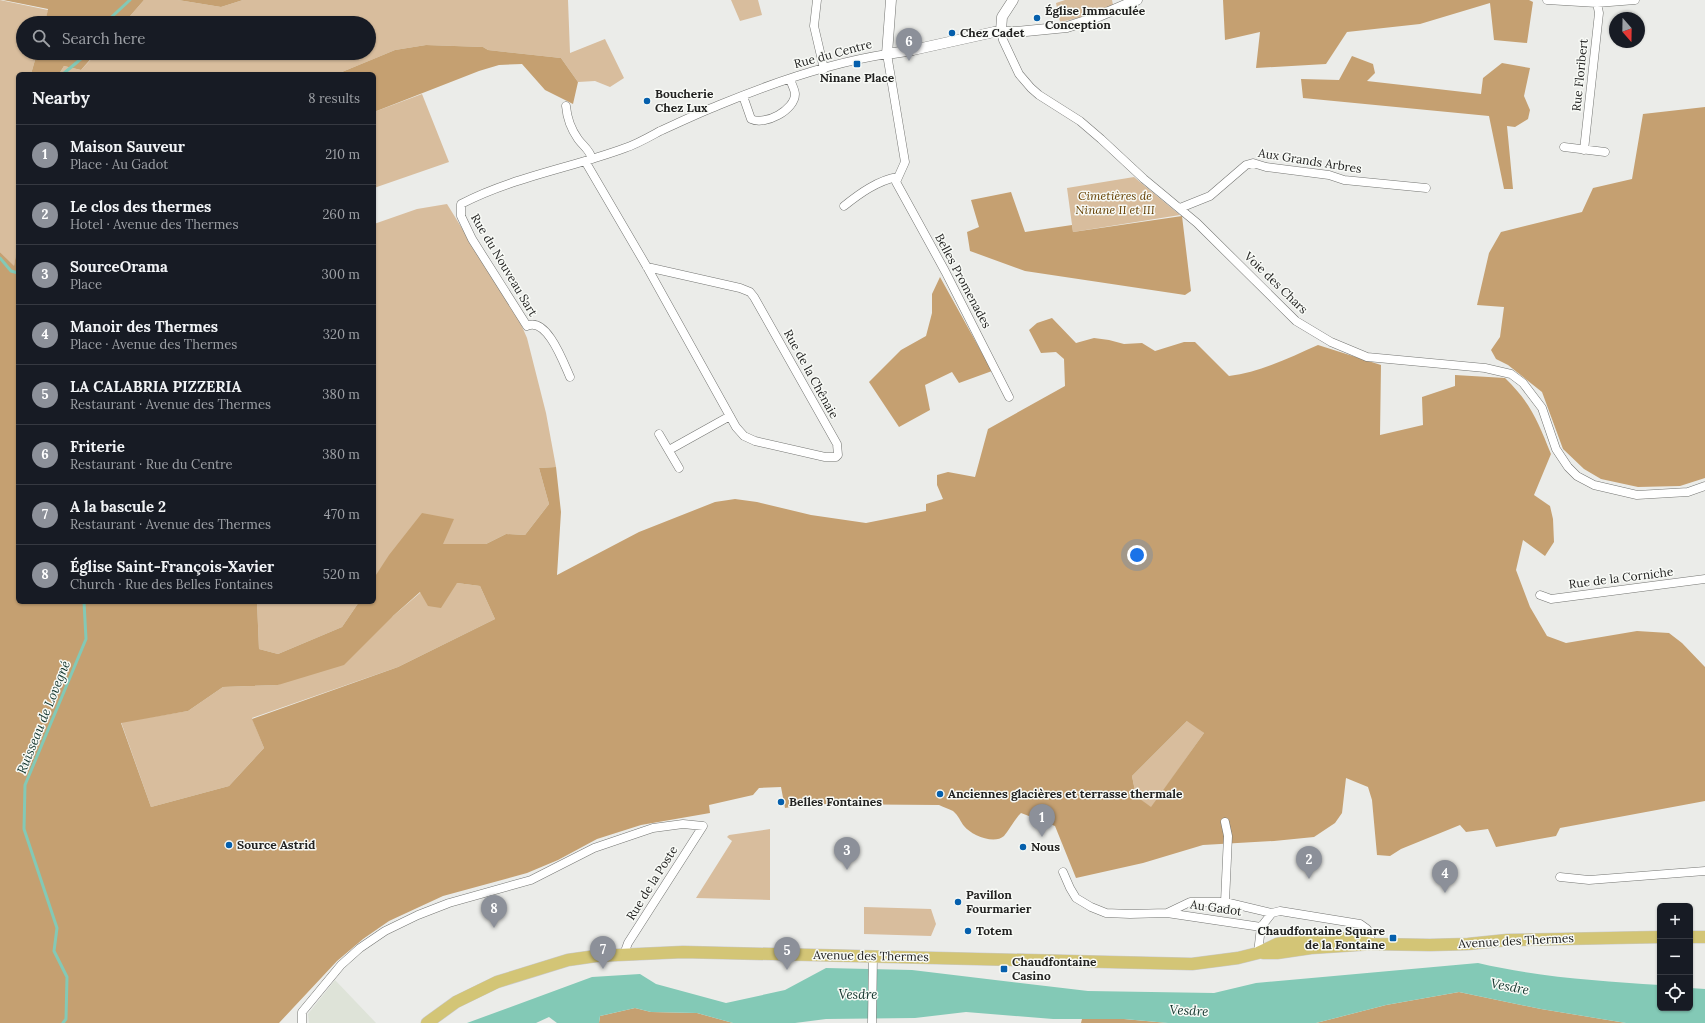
<!DOCTYPE html>
<meta charset="utf-8">
<style>
body{margin:0;font-family:Lora,serif;background:#20242c;color:#f1f3f6}
.controls{position:absolute;right:12px;bottom:12px;display:grid;overflow:hidden;border-radius:6px;box-shadow:0 1px 3px #0004}
.controls button{width:36px;height:36px;display:grid;place-items:center;padding:0;border:0;border-bottom:1px solid #363941;background:#171b24;color:#f1f3f6;font:20px sans-serif}
.compass{position:absolute;left:1609px;top:12px;width:36px;height:36px;border-radius:50%;background:#171b24;box-shadow:0 1px 3px #0004;rotate:160deg}
.you{position:absolute;left:1137px;top:555px;width:14px;height:14px;margin:-10px;border:3px solid #fff;border-radius:50%;background:#1a73e8;box-shadow:0 0 0 6px #1a73e833}
.badge{display:grid;place-items:center;width:26px;height:26px;border-radius:50%;background:#8c9099;color:#fff;font-size:13px;font-weight:700}
.pin{position:absolute;translate:-50% -33px;filter:drop-shadow(0 1px 2px #0008)}
.pin::after{content:'';position:absolute;top:21px;width:14px;height:12px;background:inherit;clip-path:polygon(0 0,100% 0,50% 100%)}
.list{margin:0;padding:0;list-style:none}
h2{display:flex;justify-content:space-between;align-items:center;height:52px;margin:0;padding:0 16px;font-size:17px}
h2 small{font-size:13px;font-weight:400;color:#9ea1a6}
.list li{display:grid;grid-template-columns:26px 1fr auto;gap:12px;align-items:center;box-sizing:border-box;height:60px;padding:0 16px;border-top:1px solid #363941}
.list b{display:block;font-size:15px;white-space:nowrap}
.list p{margin:0;font-size:13px;white-space:nowrap;color:#9ea1a6}
.list em{font-size:13px;font-style:normal;color:#9ea1a6}
.icon{flex:none;width:22px;height:22px;fill:none;stroke:currentColor;stroke-width:2;stroke-linecap:round;stroke-linejoin:round}
.map{position:relative;flex:none;width:1705px;height:1023px;overflow:hidden}
.search{position:absolute;background:#171b24;box-shadow:0 1px 3px #0004;left:16px;top:16px;width:360px;height:44px;display:flex;align-items:center;gap:10px;box-sizing:border-box;padding:0 14px;border-radius:22px;color:#9ea1a6;font-size:15px}
.panel{position:absolute;background:#171b24;box-shadow:0 1px 3px #0004;left:16px;top:72px;width:360px;height:532px;border-radius:6px}
.map>svg:first-child{display:block}
.built{fill:#dee3d8}
.green{fill:#d8bd9d}
.forest{fill:#c5a071;fill-rule:evenodd}
.water{fill:#83c9b6}
.lines{fill:none;stroke-linecap:round;stroke-linejoin:round}
.stream{stroke:#83c9b6;stroke-width:3}
.minor-casing{stroke:#747572;stroke-width:9}
.tertiary-casing{stroke:#747572;stroke-width:11}
.primary-casing{stroke:#cacaca;stroke-width:13}
.minor{stroke:#fff;stroke-width:8}
.tertiary{stroke:#fff;stroke-width:10}
.primary{stroke:#d3c576;stroke-width:12}
.poi-dot{fill:#055fac;stroke:#f8faf6;stroke-width:1.5}
.labels{text-anchor:middle;stroke-width:3;stroke-linejoin:round;paint-order:stroke}
.poi-label{font-size:12px;font-weight:bold;fill:#222221;stroke:#f8faf6;text-anchor:start}
.street-label{font-size:12px;fill:#222221;stroke:#f8faf6}
.park-label{font-size:12px;font-style:italic;fill:#654003;stroke:#f8faf6}
.water-label{font-size:13px;font-style:italic;fill:#12342c;stroke:#f8faf6}
</style>
<div class="map">
<svg width="1705" height="1023" viewBox="0 0 1705 1023">
<rect width="100%" height="100%" fill="#ebece9"/>
<!-- built -->
<path class="built" d="M335,980L376,1023H309L308,1014Z"/>
<!-- green -->
<path class="green" d="M0,0L48,10L45,23H23V53H37L31,74H18V153L17,155L18,243L14,267L0,252Z
M144,0H178L221,7L243,0H568L570,53L605,39L624,78L610,87L595,81L578,82L561,58L488,50L483,47L426,45L395,50L337,74H59L64,66L81,70L97,53H369V23H124Z
M731,0H758L762,15L740,21Z
M1065,0H1112L1113,5L1087,16L1060,22L1056,3Z
M422,94L449,162L374,188V112Z
M1134,177L1180,215L1073,232L1067,188Z
M447,204L520,322L527,338L546,413L556,467L539,468L549,504L525,535L506,534L486,544H443L374,578V224L417,209Z
M457,583L480,586L495,619L398,667L252,718L264,748L229,786L151,807L121,722L188,711L223,687L278,685L393,616L421,592Z
M257,602H359L342,627L278,654L259,649Z
M1188,720L1204,733L1151,808L1136,796L1132,776Z
M770,829V900L696,898L732,841L727,837L729,835Z
M864,907L931,909L936,924L931,936L864,934Z"/>
<!-- forest -->
<path class="forest" d="M3,0H144L124,23H45L48,9Z
M178,0H243L221,7Z
M1223,0H1529L1533,2L1527,43L1494,40L1490,3L1420,24L1347,32L1326,64L1256,68L1260,32L1225,40Z
M426,45L483,47L488,50L561,58L578,82L573,104L545,90L522,64L499,65L479,71L374,112V74H337L395,50Z
M37,53H96L81,70L64,66L59,74H31Z
M1352,56L1373,64L1375,73L1367,81L1481,94L1483,78L1502,63L1530,68L1524,96L1530,110L1528,119L1515,127L1507,126L1513,189H1504L1489,116L1303,98L1301,79L1339,80Z
M1705,107V478L1680,486L1638,487L1601,479L1584,469L1563,449L1542,392L1508,365L1496,359L1491,350L1500,337L1504,307L1477,305L1489,253L1501,232L1582,212L1593,188L1632,179L1643,114Z
M1011,192L1025,232L1072,225L1073,232L1182,216L1191,291L1185,295L1025,271L970,251L967,232L979,227L971,200Z
M18,243V602H257L259,649L278,654L342,627L359,602H374V578L389,555L422,513L454,519L443,544H486L506,534L525,535L549,504L539,468L556,467L561,512L557,575L639,532L715,502L735,499L757,502L811,515L866,523L926,511V504L943,499L937,485V475L948,472L975,477L988,429L1065,386L1064,359L1056,352L1041,353L1029,330L1037,323L1052,318L1076,343L1094,338L1109,340L1124,344L1142,343L1155,351L1184,342H1195L1229,376C1260,372 1289,358 1318,345L1381,365L1380,435L1423,425L1422,397L1455,386V375L1505,378C1531,403 1538,422 1551,454L1534,495L1550,506L1553,519L1554,542L1545,556L1523,540L1516,570L1530,607L1547,636L1566,643L1637,631L1669,633L1682,643L1705,667V801L1560,828L1556,836L1496,847L1488,829L1466,832L1460,825L1401,849L1390,856L1377,855L1372,800L1368,787L1346,778L1342,813L1335,823L1314,837L1274,841L1203,845L1143,863L1076,878L1055,826L1021,813C1014,820 1010,829 1004,836C994,845 971,835 964,826C960,821 959,816 953,811C949,809 943,807 939,805L809,804L785,808L781,787L759,788L753,795L709,805L710,813L641,825L597,839L558,860L527,873L443,896L389,921L363,939L337,961L279,1023H0V252L14,266ZM457,583L480,586L495,619L398,667L252,719L264,748L229,786L151,807L121,723L188,711L223,687L278,685L344,665L393,616L420,592L428,606L441,608ZM1187,721L1204,733L1151,807L1136,796L1132,776Z
M940,277L992,371L959,383L952,372L925,385L930,410L899,427L869,382L901,350L926,336L932,313V294Z
M1459,992L1541,1009L1626,1023H1316L1386,1005Z
M635,1008L651,1012L697,1013L733,1023H599L600,1016Z
M1082,1019H1124L1168,1023H1081Z"/>
<!-- water -->
<path class="water" d="M1478,963C1538,977 1599,981 1660,985V1008H1690V988L1705,989V1023H1626L1541,1009L1459,992L1386,1005L1316,1023H1168L1124,1019H1053L966,1012L915,1018L826,1019L795,1023H733L697,1013L651,1012L635,1008L600,1016L599,1023H557L549,1017L536,1023H467L592,977L640,974L656,984L726,1003L785,990L826,968L912,970L1088,991L1214,993L1256,983Z"/>
<g class="lines">
<!-- stream -->
<path class="stream" d="M105,23L130,0
M63,74L88,53
M0,258L11,271L18,273
M63,1023L66,1019L67,977L54,951L57,928L24,829L25,785L86,639L84,602"/>
<defs>
<path id="minor" d="M817,0L814,26L824,69
M1547,0L1597,3L1635,0
M1001,31L1003,40L1019,74L1031,88L1039,95L1080,121L1101,139L1144,179L1197,223L1296,321L1331,342L1367,357L1485,368L1511,374L1523,383L1542,408L1556,449L1568,467L1577,476L1594,485L1637,495L1688,492L1705,486
M743,96L751,119C765,126 795,110 795,94C795,90 791,83 790,79
M566,106C567,118 571,129 578,139C583,146 590,150 592,159
M1564,147L1605,152
M1584,150L1599,13L1597,3
M585,161L647,267L736,427L744,436L755,441L825,457H836L838,455L837,444L754,297L750,292L740,288L647,267
M844,206C859,194 878,180 898,177
M1180,208L1210,196L1246,165L1253,163L1266,167L1329,175L1344,180L1426,188
M570,377C564,364 547,316 527,326L472,239L461,216V204C513,177 571,168 625,148C637,144 649,137 660,131C680,122 699,113 719,105C772,83 829,63 887,54L905,162L896,182L945,271L1009,397
M659,434L679,468
M669,450L730,416
M1540,595L1551,599L1705,579
M1063,872L1070,888L1076,898L1091,907L1106,913L1130,914L1167,913L1261,927
M1560,877L1589,880L1705,871
M1225,902L1228,836L1225,822
M1167,913L1190,902H1225L1272,913
M1258,953L1261,927L1272,913L1280,911L1360,924L1367,929L1372,944
M302,1023V1012L341,965L360,948L385,931L418,915L449,903L531,880L594,848L653,828L683,824L703,826L628,943L624,954
M872,1023L873,956"/>
<path id="tertiary" d="M891,0L887,54L913,50L994,32H1016L1067,27L1092,19L1137,0
M1001,31L1002,17L1013,0"/>
<path id="primary" d="M1690,937H1705
M1263,953H1277L1311,948L1372,944L1430,945L1468,944L1507,940L1660,937
M427,1023L456,1002L497,982L568,960L596,956L683,952L1192,964L1238,958L1258,953L1277,944L1310,938L1334,937L1372,944"/>
</defs>
<!-- minor casing -->
<use href="#minor" class="minor-casing"/>
<!-- tertiary casing -->
<use href="#tertiary" class="tertiary-casing"/>
<!-- primary casing -->
<use href="#primary" class="primary-casing"/>
<!-- minor -->
<use href="#minor" class="minor"/>
<!-- tertiary -->
<use href="#tertiary" class="tertiary"/>
<!-- primary -->
<use href="#primary" class="primary"/>
</g>
<!-- markers -->
<g class="poi-dot">
<circle cx="1037" cy="18" r="4"/>
<circle cx="952" cy="33" r="4"/>
<rect x="853" y="60" width="8" height="8" rx="2"/>
<circle cx="647" cy="101" r="4"/>
<circle cx="940" cy="794" r="4"/>
<circle cx="781" cy="802" r="4"/>
<circle cx="229" cy="845" r="4"/>
<circle cx="1023" cy="847" r="4"/>
<circle cx="958" cy="902" r="4"/>
<circle cx="968" cy="931" r="4"/>
<rect x="1389" y="934" width="8" height="8" rx="2"/>
<rect x="1000" y="965" width="8" height="8" rx="2"/>
</g>
<g class="labels">
<!-- poi labels -->
<g class="poi-label">
<text x="1045" y="15">Église Immaculée<tspan x="1045" dy="14">Conception</tspan></text>
<text x="960" y="37">Chez Cadet</text>
<text x="857" y="82" text-anchor="middle">Ninane Place</text>
<text x="655" y="98">Boucherie<tspan x="655" dy="14">Chez Lux</tspan></text>
<text x="948" y="798">Anciennes glacières et terrasse thermale</text>
<text x="789" y="806">Belles Fontaines</text>
<text x="237" y="849">Source Astrid</text>
<text x="1031" y="851">Nous</text>
<text x="966" y="899">Pavillon<tspan x="966" dy="14">Fourmarier</tspan></text>
<text x="976" y="935">Totem</text>
<text x="1385" y="935" text-anchor="end">Chaudfontaine Square<tspan x="1385" dy="14">de la Fontaine</tspan></text>
<text x="1012" y="966">Chaudfontaine<tspan x="1012" dy="14">Casino</tspan></text>
</g>
<!-- street labels -->
<g class="street-label">
<text transform="translate(833 54) rotate(-15)" y="4">Rue du Centre</text>
<text transform="translate(1580 75) rotate(-84)" y="4">Rue Floribert</text>
<text transform="translate(1310 161) rotate(9)" y="4">Aux Grands Arbres</text>
<text transform="translate(504 265) rotate(59)" y="4">Rue du Nouveau Sart</text>
<text transform="translate(963 281) rotate(62)" y="4">Belles Promenades</text>
<text transform="translate(1276 283) rotate(44)" y="4">Voie des Chars</text>
<text transform="translate(811 374) rotate(61)" y="4">Rue de la Chênaie</text>
<text transform="translate(1621 578) rotate(-7)" y="4">Rue de la Corniche</text>
<text transform="translate(652 883) rotate(-58)" y="4">Rue de la Poste</text>
<text transform="translate(1216 908) rotate(8)" y="4">Au Gadot</text>
<text transform="translate(1516 941) rotate(-3)" y="4">Avenue des Thermes</text>
<text transform="translate(871 956) rotate(1)" y="4">Avenue des Thermes</text>
</g>
<!-- park labels -->
<g class="park-label">
<text x="1115" y="200">Cimetières de<tspan x="1115" dy="14">Ninane II et III</tspan></text>
</g>
<!-- water labels -->
<g class="water-label">
<text transform="translate(43 717) rotate(-68)" y="5">Ruisseau de Lovegné</text>
<text transform="translate(1510 986) rotate(11)" y="5">Vesdre</text>
<text x="858" y="999">Vesdre</text>
<text transform="translate(1189 1010) rotate(3)" y="5">Vesdre</text>
</g>
</g>
</svg>
<div class="controls">
<button>+</button>
<button>−</button>
<button><svg class="icon" aria-label="locate" viewBox="0 0 24 24"><circle cx="12" cy="12" r="6"/><path d="M12 2v4M12 18v4M2 12h4M18 12h4"/></svg></button>
</div>
<svg class="compass" viewBox="-18 -18 36 36"><path d="M0-13l5 13h-10z" fill="#e53935"/><path d="M0 13l5-13h-10z" fill="#9ea1a6"/></svg>
<div class="you"></div>
<div class="pin badge" style="left:1042px;top:837px">1</div>
<div class="pin badge" style="left:1309px;top:879px">2</div>
<div class="pin badge" style="left:847px;top:870px">3</div>
<div class="pin badge" style="left:1445px;top:893px">4</div>
<div class="pin badge" style="left:787px;top:970px">5</div>
<div class="pin badge" style="left:909px;top:61px">6</div>
<div class="pin badge" style="left:603px;top:969px">7</div>
<div class="pin badge" style="left:494px;top:928px">8</div>
<div class="search"><svg class="icon" aria-label="search" viewBox="0 0 24 24"><circle cx="10" cy="10" r="6"/><path d="M15 15l6 6"/></svg>Search here</div>
<section class="panel">
<h2>Nearby<small>8 results</small></h2>
<ul class="list">
<li><span class="badge">1</span><div><b>Maison Sauveur</b><p>Place · Au Gadot</p></div><em>210 m</em></li>
<li><span class="badge">2</span><div><b>Le clos des thermes</b><p>Hotel · Avenue des Thermes</p></div><em>260 m</em></li>
<li><span class="badge">3</span><div><b>SourceOrama</b><p>Place</p></div><em>300 m</em></li>
<li><span class="badge">4</span><div><b>Manoir des Thermes</b><p>Place · Avenue des Thermes</p></div><em>320 m</em></li>
<li><span class="badge">5</span><div><b>LA CALABRIA PIZZERIA</b><p>Restaurant · Avenue des Thermes</p></div><em>380 m</em></li>
<li><span class="badge">6</span><div><b>Friterie</b><p>Restaurant · Rue du Centre</p></div><em>380 m</em></li>
<li><span class="badge">7</span><div><b>A la bascule 2</b><p>Restaurant · Avenue des Thermes</p></div><em>470 m</em></li>
<li><span class="badge">8</span><div><b>Église Saint-François-Xavier</b><p>Church · Rue des Belles Fontaines</p></div><em>520 m</em></li>
</ul>
</section>
</div>
